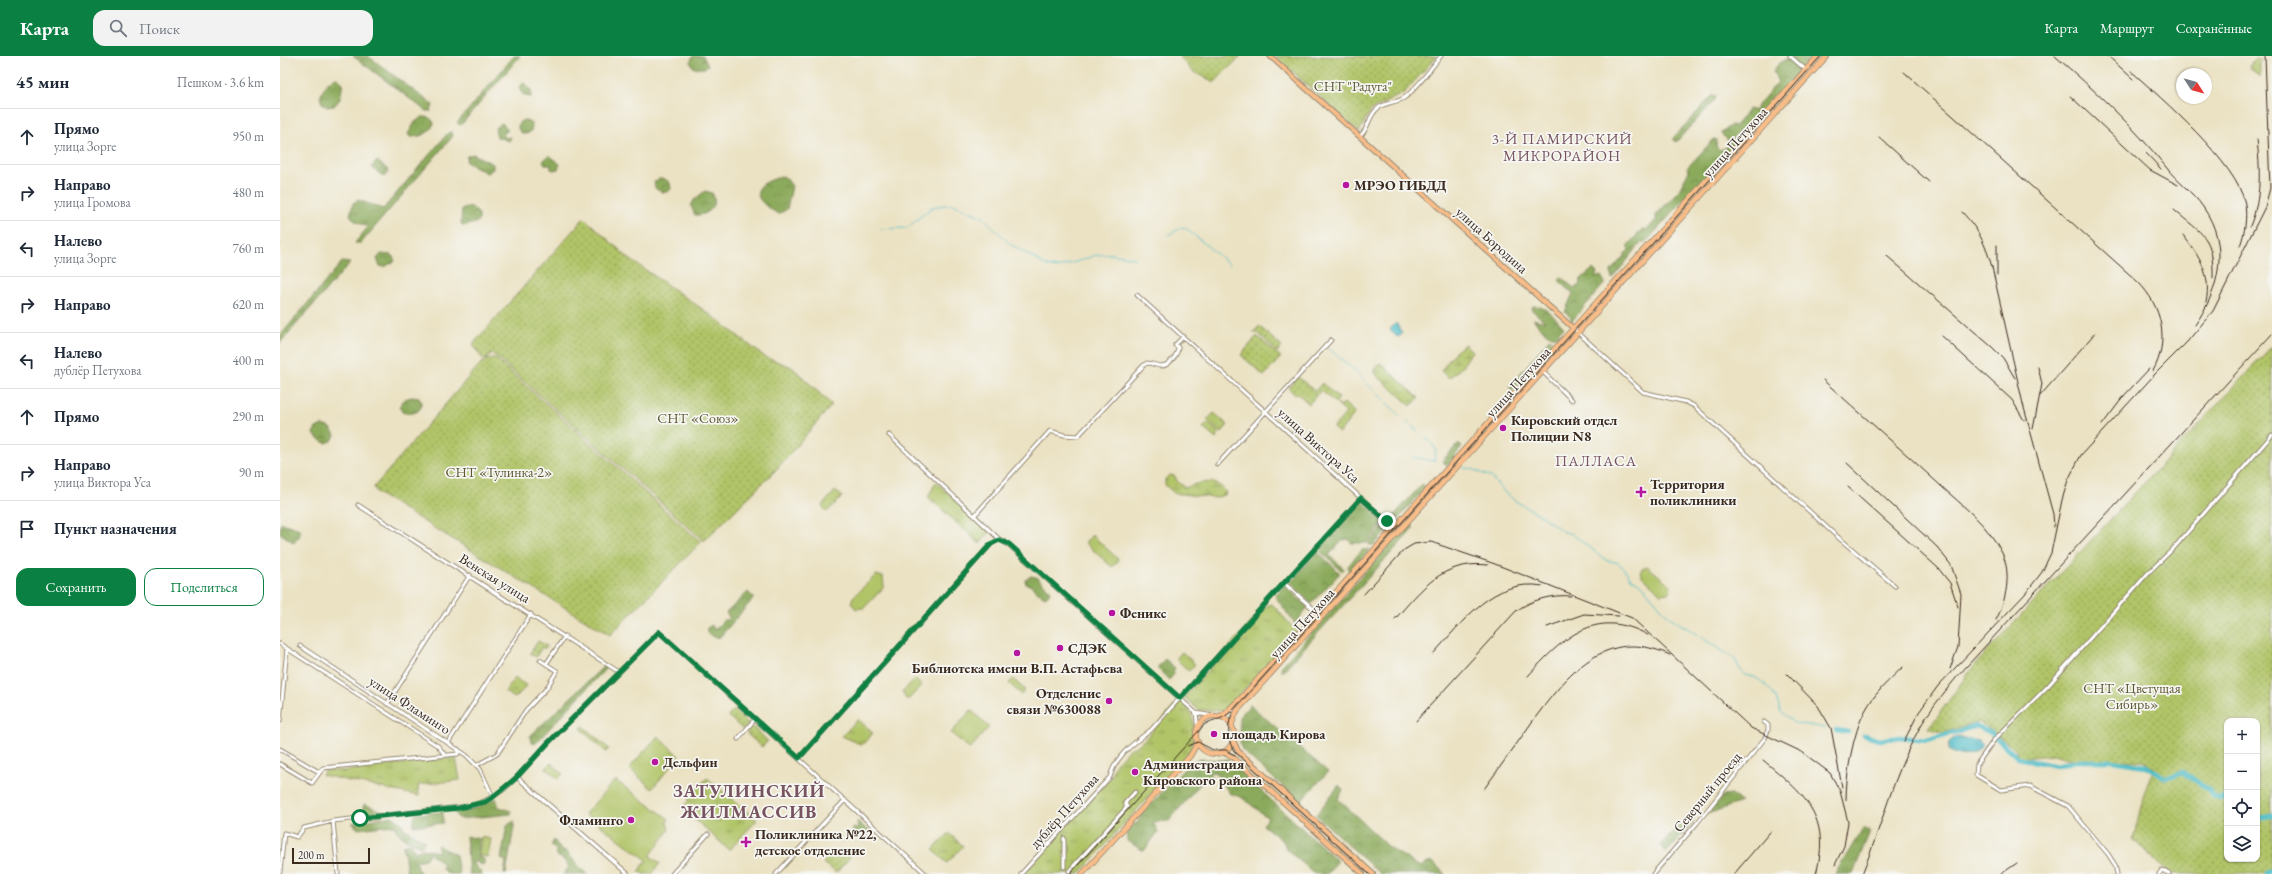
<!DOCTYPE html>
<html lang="ru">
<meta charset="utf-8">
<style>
body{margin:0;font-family:"EB Garamond",serif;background:#f2f2f3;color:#1f2937}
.controls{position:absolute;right:12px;bottom:12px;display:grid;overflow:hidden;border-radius:8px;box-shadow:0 1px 3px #0004}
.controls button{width:36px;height:36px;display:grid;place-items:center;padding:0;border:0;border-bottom:1px solid #e0e1e3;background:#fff;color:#1f2937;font:20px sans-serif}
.compass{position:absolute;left:1896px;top:12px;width:36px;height:36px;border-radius:50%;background:#fff;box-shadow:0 1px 3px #0004;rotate:126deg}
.scale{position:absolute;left:12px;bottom:10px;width:78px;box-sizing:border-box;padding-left:4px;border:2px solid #3b2a1e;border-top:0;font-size:11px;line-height:14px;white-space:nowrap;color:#3b2a1e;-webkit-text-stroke:3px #f6f6f2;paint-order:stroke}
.stop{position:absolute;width:12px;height:12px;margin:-9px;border:3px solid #0b8043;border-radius:50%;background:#fff}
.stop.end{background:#0b8043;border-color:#fff;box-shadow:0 1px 4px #0008}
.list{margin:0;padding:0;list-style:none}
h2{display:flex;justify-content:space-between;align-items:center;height:52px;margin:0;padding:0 16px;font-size:17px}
h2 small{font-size:13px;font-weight:400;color:#747a83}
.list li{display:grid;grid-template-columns:26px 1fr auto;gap:12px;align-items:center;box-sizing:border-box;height:56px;padding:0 16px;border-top:1px solid #e0e1e3}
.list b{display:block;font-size:15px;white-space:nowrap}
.list p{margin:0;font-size:13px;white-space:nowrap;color:#747a83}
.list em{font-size:13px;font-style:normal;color:#747a83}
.actions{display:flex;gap:8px;padding:12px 16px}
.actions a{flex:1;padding:9px 0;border:1px solid #0b8043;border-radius:12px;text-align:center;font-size:14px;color:#0b8043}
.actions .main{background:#0b8043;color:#fff}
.icon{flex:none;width:22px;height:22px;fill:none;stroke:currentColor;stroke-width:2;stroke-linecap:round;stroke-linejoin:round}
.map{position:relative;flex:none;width:1992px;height:818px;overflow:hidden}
header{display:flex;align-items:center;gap:24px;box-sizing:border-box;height:56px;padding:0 20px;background:#0b8043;color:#fff}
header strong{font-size:19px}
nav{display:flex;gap:22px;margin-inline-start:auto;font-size:14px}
.search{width:280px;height:36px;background:#f2f2f3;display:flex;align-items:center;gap:10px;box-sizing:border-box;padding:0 14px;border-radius:12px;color:#747a83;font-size:15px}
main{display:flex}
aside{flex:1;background:#fff}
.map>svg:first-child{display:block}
.grass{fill:url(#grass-dots);stroke:#767743;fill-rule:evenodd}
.forest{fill:url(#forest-crowns);stroke:#646a3d}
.wetland{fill:url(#wetland-marsh);stroke:#767743}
.park{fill:url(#park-tufts);stroke:#767743}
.pitch{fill:#b1c468;stroke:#767743}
.water{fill:url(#water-ripples);stroke:#467474}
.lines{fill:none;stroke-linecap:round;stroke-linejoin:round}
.stream{stroke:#51bec9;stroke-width:1}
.river{stroke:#51bec9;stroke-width:4.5}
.minor-casing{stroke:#938670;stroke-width:5}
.major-casing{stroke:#938670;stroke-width:6}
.highway-casing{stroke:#938670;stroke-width:6}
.minor{stroke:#fff;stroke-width:3}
.major{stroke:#f8bd89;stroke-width:4}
.highway{stroke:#f8bd89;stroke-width:4.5}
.tram{stroke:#3b2a1e;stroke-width:1}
.rail{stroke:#3b2a1e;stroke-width:1}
.route{stroke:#0b8043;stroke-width:5}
.poi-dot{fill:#b5179e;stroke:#f6f6f2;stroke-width:1.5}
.labels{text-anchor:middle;stroke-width:3.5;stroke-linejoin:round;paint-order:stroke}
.park-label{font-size:14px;fill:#5e5834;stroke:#f6f6f2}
.street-label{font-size:14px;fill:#3b2a1e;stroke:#f6f6f2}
.poi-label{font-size:14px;font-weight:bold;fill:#3b2a1e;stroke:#f6f6f2;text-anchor:start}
.neighbourhood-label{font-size:15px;letter-spacing:1px;fill:#775460;stroke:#f6f6f2}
.district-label{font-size:18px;font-weight:bold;letter-spacing:1px;fill:#775460;stroke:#f6f6f2}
</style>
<header>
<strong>Карта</strong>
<div class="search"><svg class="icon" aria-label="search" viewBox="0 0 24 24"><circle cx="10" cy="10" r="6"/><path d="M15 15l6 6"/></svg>Поиск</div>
<nav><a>Карта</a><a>Маршрут</a><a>Сохранённые</a></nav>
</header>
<main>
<aside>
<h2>45 мин<small>Пешком · 3.6 km</small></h2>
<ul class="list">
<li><svg class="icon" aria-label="ahead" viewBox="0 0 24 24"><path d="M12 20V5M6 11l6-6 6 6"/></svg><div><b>Прямо</b><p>улица Зорге</p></div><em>950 m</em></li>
<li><svg class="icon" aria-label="right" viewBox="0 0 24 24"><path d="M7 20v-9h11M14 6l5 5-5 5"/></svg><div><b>Направо</b><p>улица Громова</p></div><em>480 m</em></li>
<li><svg class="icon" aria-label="left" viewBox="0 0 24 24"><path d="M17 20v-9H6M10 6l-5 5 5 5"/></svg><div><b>Налево</b><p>улица Зорге</p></div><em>760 m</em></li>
<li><svg class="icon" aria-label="right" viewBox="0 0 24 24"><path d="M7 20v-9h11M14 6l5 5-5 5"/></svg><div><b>Направо</b></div><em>620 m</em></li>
<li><svg class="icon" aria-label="left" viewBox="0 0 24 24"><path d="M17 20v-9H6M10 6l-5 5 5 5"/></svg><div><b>Налево</b><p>дублёр Петухова</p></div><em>400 m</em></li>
<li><svg class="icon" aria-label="ahead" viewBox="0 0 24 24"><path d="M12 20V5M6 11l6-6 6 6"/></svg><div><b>Прямо</b></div><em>290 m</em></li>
<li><svg class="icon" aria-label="right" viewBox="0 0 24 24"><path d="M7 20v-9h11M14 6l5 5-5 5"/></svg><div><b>Направо</b><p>улица Виктора Уса</p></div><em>90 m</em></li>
<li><svg class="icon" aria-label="arrive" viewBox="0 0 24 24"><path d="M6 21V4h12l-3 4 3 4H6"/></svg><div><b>Пункт назначения</b></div></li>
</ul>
<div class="actions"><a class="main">Сохранить</a><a>Поделиться</a></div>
</aside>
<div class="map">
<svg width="1992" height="818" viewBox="0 0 1992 818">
<defs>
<pattern id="grass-dots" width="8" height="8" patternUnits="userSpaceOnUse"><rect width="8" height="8" fill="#b1c468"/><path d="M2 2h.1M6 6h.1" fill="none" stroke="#919f55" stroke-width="1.8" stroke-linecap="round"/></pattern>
<pattern id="forest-crowns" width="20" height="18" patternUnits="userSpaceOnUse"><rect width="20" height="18" fill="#8caa5c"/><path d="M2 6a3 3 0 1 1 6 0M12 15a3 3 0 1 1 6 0" fill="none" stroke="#748b4b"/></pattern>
<pattern id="wetland-marsh" width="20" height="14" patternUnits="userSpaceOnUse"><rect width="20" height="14" fill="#b1c468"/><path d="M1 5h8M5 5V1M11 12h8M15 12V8" fill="none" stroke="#919f55"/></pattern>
<pattern id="park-tufts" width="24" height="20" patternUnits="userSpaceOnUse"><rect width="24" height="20" fill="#b1c468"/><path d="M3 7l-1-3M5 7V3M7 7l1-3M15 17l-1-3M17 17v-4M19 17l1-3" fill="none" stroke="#919f55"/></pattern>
<pattern id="water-ripples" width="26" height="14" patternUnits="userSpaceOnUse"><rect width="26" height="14" fill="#51bec9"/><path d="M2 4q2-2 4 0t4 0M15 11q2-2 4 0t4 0" fill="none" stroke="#449ba3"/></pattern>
</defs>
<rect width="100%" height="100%" fill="#f6f6f2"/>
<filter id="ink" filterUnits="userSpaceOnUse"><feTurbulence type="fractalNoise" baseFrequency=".025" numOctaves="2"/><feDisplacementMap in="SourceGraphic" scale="8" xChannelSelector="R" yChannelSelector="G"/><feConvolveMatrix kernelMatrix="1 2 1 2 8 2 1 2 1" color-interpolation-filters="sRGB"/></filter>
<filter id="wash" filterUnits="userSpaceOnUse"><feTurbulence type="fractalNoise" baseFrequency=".012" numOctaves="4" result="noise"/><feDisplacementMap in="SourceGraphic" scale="16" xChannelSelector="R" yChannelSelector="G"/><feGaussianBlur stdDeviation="0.9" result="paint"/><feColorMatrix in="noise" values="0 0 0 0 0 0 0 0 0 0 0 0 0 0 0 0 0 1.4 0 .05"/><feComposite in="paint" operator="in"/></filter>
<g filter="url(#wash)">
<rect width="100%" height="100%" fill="#ebe2c3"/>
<!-- grass -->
<path class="grass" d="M899,0H961L935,26L913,16Z
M995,0H1157L1124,37L1091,54L1079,76Z
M1976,2L1980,4V21L1969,11Z
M304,162L351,204L431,259L485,301L512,311L552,349L494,416L424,485L212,297L206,304L201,301L193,288Z
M979,270L1002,291L997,296L978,277H973Z
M977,280L1001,301L984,320L961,299Z
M1992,290V818H1891L1853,784L1864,737L1874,712L1863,705L1786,703L1774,699L1739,702L1735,693L1700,666L1663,677L1649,672L1692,612ZM1947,665H1977V803H1947Z
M212,302H215L421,486L330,579L97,437L94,431L201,307Z
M1018,321L1035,335L1042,327L1059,342L1056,346L1060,350L1064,347L1075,357L1059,377L1053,372L1066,357L1041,334L1029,348L1018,338L1015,339L1008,332Z
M934,357L948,369L941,377L927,364Z
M454,654L469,668L463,674L448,660Z
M472,670L488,685L482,691L466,677Z
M566,797L570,801L556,817L543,807L551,799Z"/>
<!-- forest -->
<path class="forest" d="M73,0H88L153,49L151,55H146Z
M234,0H240L181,69L177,67Z
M413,0H423L428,9L425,12H414L410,6Z
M1518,0H1532L1463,77L1459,75L1453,82L1454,87L1452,91L1366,186H1362L1332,223L1331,215L1349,194L1347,190L1363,173L1367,174L1376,164V159L1398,136L1409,115L1407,112L1434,83L1437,84L1436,90L1440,94L1445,92L1450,86L1440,77L1451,69L1455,70L1469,53L1476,55V51L1498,26L1493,15L1500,6Z
M57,22L63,27L60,43L54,50L47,51L42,47L40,42C43,34 47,23 57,22Z
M244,27L251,34V41C245,41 240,37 239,31Z
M1433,39L1436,40L1435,44L1396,86L1393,84V82Z
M142,61C148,61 151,61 154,67C150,78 141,81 130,81L128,78L135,66Z
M238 71a7 7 0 1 1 14 0a7 7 0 1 1-14 0Z
M222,67L228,74L223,79L224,82L231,81L229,85L217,81L215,72Z
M172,76L173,80L81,187H75L88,171L75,165L70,159L73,147L79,144L103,153L168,77Z
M193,98L213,108V113L207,117L186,106L187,100Z
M269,99L280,108L278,113L273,114L270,112L272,110L265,108L263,105Z
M97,105L107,113L108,117L104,121L91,111Z
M502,120L506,122L512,130L507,153L499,158C491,154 470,142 481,130C486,125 495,123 502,120Z
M379,123H385L390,127L391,133L388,136H382L375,132L374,126Z
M425,135L432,137C440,150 427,160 415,159L411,150L414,144Z
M191,150L199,158V164L195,167L183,170L181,167L182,153Z
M101,198L112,199L115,205L104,211L100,210L97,203Z
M62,206L70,207L0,287V280Z
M1313,213L1317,217L1315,222L1321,220L1325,227L1291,266V262L1285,256L1293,237L1286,232L1279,224L1282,222L1294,232L1300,229L1301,223Z
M1253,250C1265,249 1277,263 1284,272L1279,275V280C1268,283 1259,270 1253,263L1265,266L1251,253Z
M1270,282L1274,287L1269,294L1233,334L1229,331Z
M132,341L139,342C147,355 132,360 122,356L120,350L124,343Z
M42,369L51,372L55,379L52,385L46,387L38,383L33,377L36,372Z
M1179,387L1182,391L1167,409L1162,405Z
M1142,428L1146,431L1116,465H1112L1111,463Z
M1082,445L1105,466L1087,487H1071L1069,483L1063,484L1049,499L1064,513L1062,515L1038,493Z
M1,467L20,473V479L14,487L0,477Z
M1106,468L1110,472L1094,489H1089L1088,488Z
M1132,470L1134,472L1002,616L1001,611L1118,479L1121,480Z
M1090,493V494L1069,516L1068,510L1082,494Z
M1037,495L1060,517L1031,548L1010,527Z
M751,520L756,521L771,535L766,541C758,539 754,529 746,528L745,524Z
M1004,529L1028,551L1015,568L995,540Z
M468,536L474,542L438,583L427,577V572L432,569L434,574L444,564H448L449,561L446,557Z
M885,603L895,612L893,615L895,617L889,624L877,612Z
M324,610L327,611L255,688L251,686L250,680Z
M970,649L1048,716L1020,746L962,694L960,686L959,661Z
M919,703L948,704C984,738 1021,771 1058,805L1047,818H1035L1006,793L1004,786L983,769L988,762L961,741L949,737L937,717L929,716L932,723L921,727L889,765L873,766L878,776L864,795L847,785C847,775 850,771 858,766L861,759L906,711Z
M1059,729L1063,734L1058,743L1110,792L1140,811L1152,805L1165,818H1100L1036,759Z
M1452,738L1461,746L1428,758L1443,739Z
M216,742L219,751L231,755V758L179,763L174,756L197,752Z
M84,748L104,756L102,760L81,761Z
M163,756V767L133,770L135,758Z
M112,760L123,768V772L145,785L141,790C129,784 118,782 114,769L78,773L72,767Z
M1406,763L1414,766L1386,797L1381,788Z
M235,765L226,818H224L226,805L221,803L227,769Z
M577,765L589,775L586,784L583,782L584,776L581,780L573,778V771L578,774Z
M1583,772L1590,775L1573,818H1555Z
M186,780L199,783L198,800L204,803V808L201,809L195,805L193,807L202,818H189Z
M274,784L282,795H286C293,804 300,812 308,818H283L289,811L283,803L277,800L276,794L271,789Z
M131,787L135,796L142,793L159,796L157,789L176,799L179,818H168L162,813L163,808L150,797L145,803L136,805L140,818H127L123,789Z"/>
<!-- wetland -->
<path class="wetland" d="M1185,288L1192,295L1182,311L1169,322L1161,315L1174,297Z
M890,419L895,420L897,425L905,432C918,426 940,421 946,438L936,442L909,439L894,437L885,429V423Z"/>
<!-- park -->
<path class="park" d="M1100,307L1139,342L1131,350L1093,316Z
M656,426L710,476L700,488L648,441Z
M812,479L839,504L832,511L805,487Z
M992,548L1017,576L952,647L943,655L919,654L904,641L986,550Z
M258,585L267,590L265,593L262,591L256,601L250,597Z
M235,622L247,630L235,642L225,636Z
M733,623L745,634L741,639L729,627Z
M898,646H902C916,658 916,676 911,694L799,818H743L831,721L834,710L849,693L857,690L865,683Z
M578,663L593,677L582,689L562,680Z
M303,670L329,693L326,696L301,673Z
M176,701L180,724L138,729L139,740L42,719L45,714L64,715Z
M427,722L477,764L449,794L402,752L409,744L408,742Z
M669,777L683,790L667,807L653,794Z"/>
<!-- pitch -->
<path class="pitch" d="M928,367L939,377L936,383L923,372Z
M555,435L562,440L561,442L547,456L542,450Z
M1367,510L1389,528L1391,533L1388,537L1381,538L1362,520L1361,514Z
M596,519L603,521L604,531L584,552L576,553L571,547L573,541Z
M902,596L915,608L909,615L896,603Z
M636,623L641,630L629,643H626L622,636Z
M691,654L709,671L690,693L671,677Z
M378,680L399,700L372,733L349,712Z
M271,707L283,718L278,723L266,712Z
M335,724L389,763L387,766L389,774L370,800L380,807L372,818H363L359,815L367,804L305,758Z
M201,781L211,783L208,801L199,799Z"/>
<!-- water -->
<path class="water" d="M1116,267L1122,277L1120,280L1117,281L1110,273Z
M1677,680L1698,685L1702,689C1695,702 1680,702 1668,694L1669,686Z"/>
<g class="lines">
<!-- stream -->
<path class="stream" d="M600,173L627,172L652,151L673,148L703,161L730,188L767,210L777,212L817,199L831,198L855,202
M888,179L902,171L907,173L950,209
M1049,293L1071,311L1120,360
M1127,366L1138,375
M1132,401L1154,405L1156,393L1146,381
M1184,412L1192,413L1211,421L1225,437L1237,446L1257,457L1284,476L1292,478L1326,504L1339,507L1352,523L1362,529L1388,560L1455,603C1457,608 1460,615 1465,619C1468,620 1472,620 1474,621C1487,627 1498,642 1500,655L1514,667L1546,672"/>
<!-- river -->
<path class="river" d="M1556,674L1568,676
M1584,679L1599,684L1620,681L1647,684L1697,670L1711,677L1738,702L1777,710L1794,705H1832L1866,710L1886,722L1902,716L1930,734L1933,741L1941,743L1947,738
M1977,762L1992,760
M1986,818L1992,816"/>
</g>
</g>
<g filter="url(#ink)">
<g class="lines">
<defs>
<path id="minor" d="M1510,0L1526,14
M1080,80C1089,73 1088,60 1098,52C1106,46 1116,47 1124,42C1136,34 1151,12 1161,0
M857,239L1114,472
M1293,272L1363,336L1406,346L1414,350L1552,476L1615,530
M1263,316L1292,344
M609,379L719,483L729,489L916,657L933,660
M937,409L1051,284
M78,449L339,616
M695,459L770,375L784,379L798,380L864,309L867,307C872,307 876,310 881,310C889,310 898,299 898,291L895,289L903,281
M1004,527L1037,556
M0,588L158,690L165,699
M20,590L186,699L200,713L213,741
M266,608L285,580
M107,648L190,519
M916,657L918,674
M0,665L7,593
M458,683L475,663
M168,687L251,558
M0,693L39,716
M519,702L711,488L719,483
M0,708L32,727L43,712L178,698V693
M197,709L217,698L246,654L266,633L277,615L260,604
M53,765L58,818
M784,811V782
M789,815L847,751L845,747L855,736
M0,816L4,777L17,781L24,772L53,765L190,750C209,745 224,735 237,721
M348,818L237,721L268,687L379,576L646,818
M392,818L428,778
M496,818L565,744
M741,818L830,721C836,699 854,687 871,674L1081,442
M1373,818L1417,767L1485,682L1488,674V669L1484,666
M1837,818L1835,809L1828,798L1788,750L1750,730L1721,734L1696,719L1697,708L1714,684L1768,630L1868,517L1893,493L1992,379
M1879,818L1882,814L1889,818"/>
<path id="major" d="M990,0L1293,272
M953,684L958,695L1093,818
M942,696L953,701L1083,818"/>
<path id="highway" d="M916 679a19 19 0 1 1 38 0a19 19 0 1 1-38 0Z
M937,661L944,658L961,642L1538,0
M951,670L957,655L1547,0
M802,818L910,700L918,686"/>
</defs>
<!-- minor casing -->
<use href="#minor" class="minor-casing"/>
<!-- major casing -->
<use href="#major" class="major-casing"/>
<!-- highway casing -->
<use href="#highway" class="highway-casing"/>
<!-- minor -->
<use href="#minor" class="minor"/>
<!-- major -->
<use href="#major" class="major"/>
<!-- highway -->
<use href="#highway" class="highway"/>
<!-- tram -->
<path class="tram" d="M953,656C947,666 947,685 954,695L1089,818
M908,690L918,686L933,694H946L955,699
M790,818L924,669C935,661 940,667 954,653L1541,0"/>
<!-- rail -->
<path class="rail" d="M1775,0C1815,34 1853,70 1886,111C1897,126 1913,136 1923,151C1950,189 1940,233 1915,269
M1828,0L1853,23
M1851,15C1881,42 1958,108 1965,148C1967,162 1965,176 1960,190
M1624,16L1858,226C1882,250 1890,285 1873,315
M1790,40L1870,114L1898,129
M1599,81L1649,126
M1866,97L1881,113
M1894,154C1923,179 1934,180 1933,222
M1682,156C1699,174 1705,187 1712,211L1743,348L1773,458L1774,471
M1970,170C1982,141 1980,114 1977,83
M1903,179C1919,200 1932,219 1926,246
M1607,200L1712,291L1723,302L1735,322
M1717,219V189
M1662,280L1732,344L1744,364
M1543,324C1582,359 1622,394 1661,430C1682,449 1709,470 1722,497C1732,518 1726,545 1716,564
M1760,340L1815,277
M1840,344L1869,313
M1822,369L1844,340
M1753,373L1762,328L1758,311
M1567,407L1657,491L1671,509L1681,538L1678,591L1670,613
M1568,431L1658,512L1670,527L1678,551
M1084,538L1124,494L1134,488L1151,486L1215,508L1352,562L1471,672L1522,696L1550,717L1560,735L1568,766L1564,790L1555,809
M1115,563C1142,533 1162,504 1208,509
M1267,571L1304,558L1339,560
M1153,598C1183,566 1213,521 1263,530
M1507,618L1538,650L1551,672L1562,731
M1248,620C1283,582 1315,550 1368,579
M1136,665L1236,555C1251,544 1272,538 1291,540
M1624,685L1639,656L1658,630L1745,538L1762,516L1771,497L1782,444L1788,424L1801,399L1876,317L1907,286L1933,255L1985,151L1990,132L1985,0
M1483,704C1524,738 1552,760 1536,818
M1204,733C1220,711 1236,689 1252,666C1287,619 1325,569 1390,599
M1566,744C1566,718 1573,677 1585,655C1594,638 1609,624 1623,611
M1454,818L1490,776
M1582,818C1602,770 1613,719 1639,673C1649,655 1663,638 1676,622L1992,278
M1721,818L1737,807"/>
</g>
</g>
<g class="lines" filter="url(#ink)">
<!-- route -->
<path class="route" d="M80,762L179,752L205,746L213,741L236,722L268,687L379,576L519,702L711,488L719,484L729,488L900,642L1081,442L1107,465"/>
</g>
<!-- markers -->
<g class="poi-dot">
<circle cx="1066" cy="129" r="4"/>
<circle cx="1223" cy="372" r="4"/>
<path d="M1359 430h4v4h4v4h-4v4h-4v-4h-4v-4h4z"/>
<circle cx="832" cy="557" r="4"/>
<circle cx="780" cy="592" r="4"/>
<circle cx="737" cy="597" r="4"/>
<circle cx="829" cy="645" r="4"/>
<circle cx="934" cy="678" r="4"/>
<circle cx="375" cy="706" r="4"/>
<circle cx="855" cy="716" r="4"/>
<circle cx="351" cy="764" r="4"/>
<path d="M464 780h4v4h4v4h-4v4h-4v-4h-4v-4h4z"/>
</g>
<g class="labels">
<!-- park labels -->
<g class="park-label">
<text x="1073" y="35">СНТ "Радуга"</text>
<text x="418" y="367">СНТ «Союз»</text>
<text x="219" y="421">СНТ «Тулинка-2»</text>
<text x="1852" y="637">СНТ «Цветущая<tspan x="1852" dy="16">Сибирь»</tspan></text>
</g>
<!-- street labels -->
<g class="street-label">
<text transform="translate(1455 86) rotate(-48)" y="5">улица Петухова</text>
<text transform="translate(1212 184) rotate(42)" y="5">улица Бородина</text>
<text transform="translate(1238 326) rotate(-48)" y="5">улица Петухова</text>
<text transform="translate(1039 389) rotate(42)" y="5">улица Виктора Уса</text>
<text transform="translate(215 522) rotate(32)" y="5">Венская улица</text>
<text transform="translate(1022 567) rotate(-48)" y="5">улица Петухова</text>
<text transform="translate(130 649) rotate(33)" y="5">улица Фламинго</text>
<text transform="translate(1427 736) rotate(-51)" y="5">Северный проезд</text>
<text transform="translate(784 755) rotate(-48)" y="5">дублёр Петухова</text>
</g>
<!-- poi labels -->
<g class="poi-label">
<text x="1074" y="134">МРЭО ГИБДД</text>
<text x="1231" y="369">Кировский отдел<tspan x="1231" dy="16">Полиции N8</tspan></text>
<text x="1370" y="433">Территория<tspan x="1370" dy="16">поликлиники</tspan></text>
<text x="840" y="562">Феникс</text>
<text x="788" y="597">СДЭК</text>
<text x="737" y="617" text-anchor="middle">Библиотека имени В.П. Астафьева</text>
<text x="821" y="642" text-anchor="end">Отделение<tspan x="821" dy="16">связи №630088</tspan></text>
<text x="942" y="683">площадь Кирова</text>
<text x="383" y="711">Дельфин</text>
<text x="863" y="713">Администрация<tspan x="863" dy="16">Кировского района</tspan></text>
<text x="343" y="769" text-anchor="end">Фламинго</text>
<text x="475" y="783">Поликлиника №22,<tspan x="475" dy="16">детское отделение</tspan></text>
</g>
<!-- neighbourhood labels -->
<g class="neighbourhood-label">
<text x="1282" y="88">3-Й ПАМИРСКИЙ<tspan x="1282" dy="17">МИКРОРАЙОН</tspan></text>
<text x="1316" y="410">ПАЛЛАСА</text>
</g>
<!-- district labels -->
<g class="district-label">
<text x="469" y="741">ЗАТУЛИНСКИЙ<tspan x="469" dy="21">ЖИЛМАССИВ</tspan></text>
</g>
</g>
</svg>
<div class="controls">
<button>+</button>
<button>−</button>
<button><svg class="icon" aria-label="locate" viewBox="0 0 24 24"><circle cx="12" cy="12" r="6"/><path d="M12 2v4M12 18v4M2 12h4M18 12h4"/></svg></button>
<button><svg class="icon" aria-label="layers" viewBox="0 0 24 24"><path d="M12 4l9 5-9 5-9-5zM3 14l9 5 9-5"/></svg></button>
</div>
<svg class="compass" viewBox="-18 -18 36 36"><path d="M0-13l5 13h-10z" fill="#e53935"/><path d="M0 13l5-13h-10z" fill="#747a83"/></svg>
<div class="scale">200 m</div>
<div class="stop" style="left:80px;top:762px"></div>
<div class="stop end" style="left:1107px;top:465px"></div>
</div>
</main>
